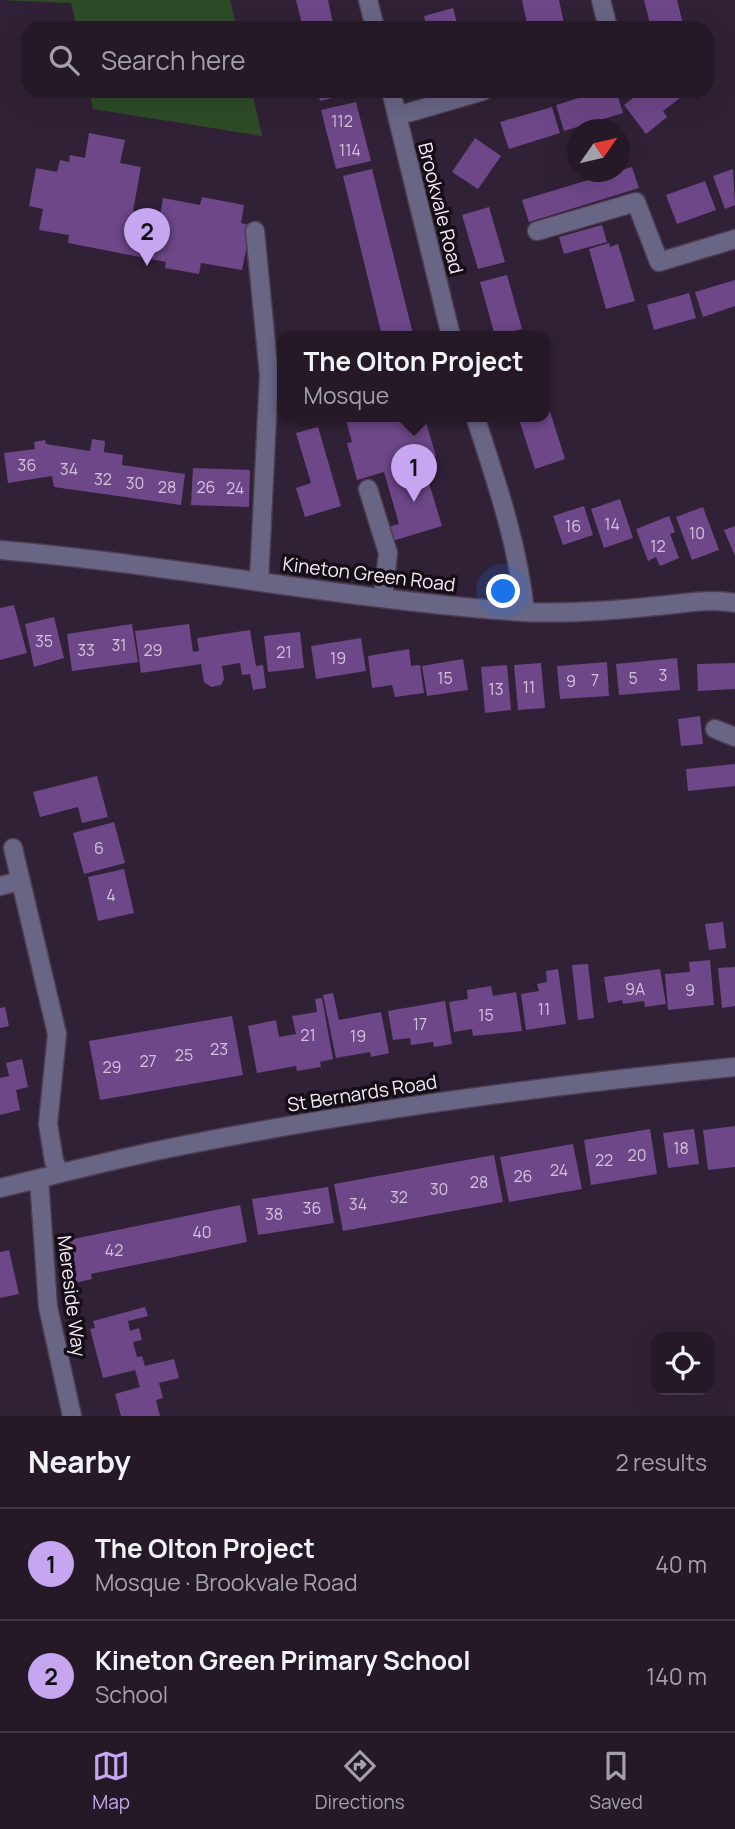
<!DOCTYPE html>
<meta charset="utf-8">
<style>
body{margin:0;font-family:Manrope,sans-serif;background:#2d2230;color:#f1f3f6}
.controls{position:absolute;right:21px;bottom:21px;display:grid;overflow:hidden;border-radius:14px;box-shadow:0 7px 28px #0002}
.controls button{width:63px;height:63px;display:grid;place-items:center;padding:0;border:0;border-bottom:2px solid #423845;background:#251928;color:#f1f3f6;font:35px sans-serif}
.compass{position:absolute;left:567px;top:119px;width:63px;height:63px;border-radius:50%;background:#251928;box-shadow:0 7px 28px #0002;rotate:56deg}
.you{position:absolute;left:504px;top:592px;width:24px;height:24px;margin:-18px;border:5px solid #fff;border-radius:50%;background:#1a73e8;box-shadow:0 0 0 10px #1a73e833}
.badge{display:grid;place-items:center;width:46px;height:46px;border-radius:50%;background:#c6a6f0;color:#111;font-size:23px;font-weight:700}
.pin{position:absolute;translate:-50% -58px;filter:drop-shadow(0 2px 4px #0008)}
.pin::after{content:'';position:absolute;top:37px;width:24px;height:21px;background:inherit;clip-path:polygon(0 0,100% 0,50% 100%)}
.popup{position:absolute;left:277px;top:331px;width:273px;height:91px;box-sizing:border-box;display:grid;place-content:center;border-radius:14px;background:#251928;filter:drop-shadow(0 2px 5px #0005);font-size:23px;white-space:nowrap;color:#a3a0a8}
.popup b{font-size:26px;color:#f1f3f6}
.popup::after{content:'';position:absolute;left:50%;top:100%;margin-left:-14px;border:14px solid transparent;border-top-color:#251928}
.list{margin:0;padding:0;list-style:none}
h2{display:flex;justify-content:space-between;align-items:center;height:91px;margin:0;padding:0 28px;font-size:30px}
h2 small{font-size:23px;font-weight:400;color:#a3a0a8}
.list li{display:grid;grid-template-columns:46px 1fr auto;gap:21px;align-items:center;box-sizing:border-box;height:112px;padding:0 28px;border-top:2px solid #423845}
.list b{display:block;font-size:26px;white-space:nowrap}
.list p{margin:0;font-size:23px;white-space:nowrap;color:#a3a0a8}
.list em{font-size:23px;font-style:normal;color:#a3a0a8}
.icon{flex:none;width:38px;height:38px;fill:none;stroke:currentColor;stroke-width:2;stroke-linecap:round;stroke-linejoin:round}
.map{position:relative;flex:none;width:735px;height:1416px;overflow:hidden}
.search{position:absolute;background:#251928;box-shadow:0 7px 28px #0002;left:21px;right:21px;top:21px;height:77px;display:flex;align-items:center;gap:18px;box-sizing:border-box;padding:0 24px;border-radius:21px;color:#a3a0a8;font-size:26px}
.sheet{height:315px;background:#251928}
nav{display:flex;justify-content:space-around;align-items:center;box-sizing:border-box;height:98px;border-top:2px solid #423845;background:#251928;font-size:19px;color:#a3a0a8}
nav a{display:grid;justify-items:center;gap:4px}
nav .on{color:#c6a6f0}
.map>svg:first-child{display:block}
.green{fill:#2e4b28}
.building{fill:#6e4789}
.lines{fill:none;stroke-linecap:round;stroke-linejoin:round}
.minor-casing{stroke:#4d3d51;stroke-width:21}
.minor{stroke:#696585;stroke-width:18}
.labels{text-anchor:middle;stroke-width:7;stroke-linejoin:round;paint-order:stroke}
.number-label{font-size:16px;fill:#d4c2dd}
.street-label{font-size:19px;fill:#f6ebf9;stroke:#150e17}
</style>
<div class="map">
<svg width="735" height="1416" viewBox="0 0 735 1416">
<rect width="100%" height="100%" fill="#312136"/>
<!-- green -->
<path class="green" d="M0,0H230L237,28H77L71,3Z
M89,91H252L262,136L93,109Z"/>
<!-- building -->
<path class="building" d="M296,0H328L334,28H303Z
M522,0H559L565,28H528Z
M644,0H677L684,28H651Z
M453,8L458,28H427L424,16Z
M317,91H357V92L320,101Z
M601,91H616L623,113L564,131L556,105Z
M642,91H680L684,95L663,111L667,117L646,134L624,105Z
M356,102L371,161L336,169L321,110Z
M552,107L560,133L509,149L500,122Z
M89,133L125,140L120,163L141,167L133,211L160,216L163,198L200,205L202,197L244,205L241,223L251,225L242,270L201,263L199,274L165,268L166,262L68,243L69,235L39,230L43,209L29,206L36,168L57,172L60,160L69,162L70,155L85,158Z
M475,138L501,156L478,189L452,172Z
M632,167L639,188L529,222L522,200Z
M372,169L413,334L405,336H382L343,176Z
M733,169L735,205L725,209L713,176Z
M705,181L716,210L677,224L666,195Z
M489,207L505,262L478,269L462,215Z
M602,225L607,242L564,254L559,237Z
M609,243L610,247L618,244L635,301L606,309L589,249Z
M507,275L522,329L495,336L480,282Z
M735,280V306L703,317L695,292Z
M689,293L696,318L654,330L647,305Z
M546,399L565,459L535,469L518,416H545Z
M345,416H424L436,456L422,460L442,526L389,542L385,528L399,524L384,472L357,480L347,443L352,442Z
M318,427L341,506L305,517L296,488L311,483L296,433Z
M92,439L105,441L104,452L123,455L122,465L185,474L181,505L54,487L52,476L8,483L4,453L35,449L34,442L45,440L46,444L90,451Z
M193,468L250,470L249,507L191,505Z
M620,499L633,538L604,548L591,509Z
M584,506L593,535L563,545L553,516Z
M703,507L719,550L692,560L676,517Z
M669,516L675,532L670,534L679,558L660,566L656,557L648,561L636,529Z
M735,526V556L724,530Z
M14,605L27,653L0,660V608Z
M54,617L64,658L34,667L25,624Z
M132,624L138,662L72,671L67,634Z
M189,624L193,652L199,651L197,638L250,630L256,666L263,665L266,688L253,690L250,674L242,675L240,663L222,666L224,679L221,685L211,687L204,682L201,664L141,673L135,631Z
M300,632L304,668L268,672L264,636Z
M361,638L366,671L316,679L311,646Z
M409,649L411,666L420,665L424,693L395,697L392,685L372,688L368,656Z
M677,658L680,690L619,695L616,664Z
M463,659L468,690L427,696L422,666Z
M607,662L609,696L560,699L557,666Z
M541,663L545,708L518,710L514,665Z
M735,663V689L698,691L697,664Z
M507,665L511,710L485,713L481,667Z
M700,716L703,744L681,746L678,719Z
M735,764V786L688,791L686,769Z
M97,776L108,817L82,823L78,807L40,817L33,792Z
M114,822L125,863L84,874L73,833Z
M124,869L134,913L98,921L88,877Z
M723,922L726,948L709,950L705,924Z
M710,960L714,1005L668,1010L665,974L690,972L689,962Z
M588,964L594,1018L578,1020L572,965Z
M735,967V1006L722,1008L718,968Z
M558,969L566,1024L526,1030L521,994L539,991L537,984L547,982L546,971Z
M660,969L666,1004L645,1007L644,1001L623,1004L622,1000L608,1003L604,977Z
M491,986L493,996L516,992L522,1031L473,1036L472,1029L454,1032L449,1002L468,999L467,990Z
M333,993L339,1020L381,1012L389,1053L371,1057L370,1052L336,1058L323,995Z
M322,998L333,1059L320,1062L321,1067L297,1071L296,1066L257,1073L248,1026L276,1020L279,1037L296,1034L292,1016L317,1012L315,999Z
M445,1001L452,1044L434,1047L433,1042L411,1045L410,1038L393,1040L388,1011Z
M5,1007L9,1026L0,1028V1008Z
M232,1016L243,1075L100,1100L89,1041Z
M22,1059L28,1087L16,1090L20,1110L0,1115V1078L9,1076L6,1063Z
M735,1126V1167L708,1170L703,1130Z
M650,1129L657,1174L591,1185L584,1140Z
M694,1129L699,1164L668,1168L663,1133Z
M573,1144L582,1189L509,1202L500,1157Z
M494,1155L503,1202L343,1231L334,1184Z
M328,1187L334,1223L258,1235L252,1199Z
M240,1205L247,1242L91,1274L92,1279L71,1284L63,1241Z
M9,1250L19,1294L0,1298V1252Z
M145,1307L148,1316L128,1321L130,1331L139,1328L142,1340L133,1342L137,1357L142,1356L145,1366L174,1359L179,1378L159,1383L163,1398L156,1400L160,1416H121L115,1394L140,1387L135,1370L103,1378L90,1329L95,1328L93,1321Z"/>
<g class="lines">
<defs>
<path id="minor" d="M368,0L375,28
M601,0L608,28
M391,91L451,336
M397,116L483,91
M255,231L269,375L259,581
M537,231L636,202L659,262L735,239
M475,416C496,481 518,544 525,612
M368,489L388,553L383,597
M0,550C175,565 348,600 523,612C567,614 611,611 656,606C681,604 709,598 735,603
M715,729L735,737
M13,848L57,1034L48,1124L54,1161L60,1173
M0,886L20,881
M39,1179L48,1307L72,1416
M0,1188C62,1173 123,1157 185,1145C367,1109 551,1085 735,1067"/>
</defs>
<!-- minor casing -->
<use href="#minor" class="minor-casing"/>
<!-- minor -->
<use href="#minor" class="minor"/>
</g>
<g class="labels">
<!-- number labels -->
<g class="number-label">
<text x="342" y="127">112</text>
<text x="350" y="156">114</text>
<text x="27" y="471">36</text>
<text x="69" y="475">34</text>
<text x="103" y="485">32</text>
<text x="135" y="489">30</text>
<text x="167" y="493">28</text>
<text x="206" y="493">26</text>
<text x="235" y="494">24</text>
<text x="612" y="530">14</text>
<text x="573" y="532">16</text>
<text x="697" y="539">10</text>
<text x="658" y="552">12</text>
<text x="44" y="647">35</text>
<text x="119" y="651">31</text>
<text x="86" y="656">33</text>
<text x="153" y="656">29</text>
<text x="284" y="658">21</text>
<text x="338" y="664">19</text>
<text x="663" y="681">3</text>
<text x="445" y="684">15</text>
<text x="633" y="684">5</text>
<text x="595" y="686">7</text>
<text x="571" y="687">9</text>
<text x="529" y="693">11</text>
<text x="496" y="695">13</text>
<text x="99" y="854">6</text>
<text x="111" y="901">4</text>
<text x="635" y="995">9A</text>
<text x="690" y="996">9</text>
<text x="544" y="1015">11</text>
<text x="486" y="1021">15</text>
<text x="420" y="1030">17</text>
<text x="308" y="1041">21</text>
<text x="358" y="1042">19</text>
<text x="219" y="1055">23</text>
<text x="184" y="1061">25</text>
<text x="148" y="1067">27</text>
<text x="112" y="1073">29</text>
<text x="681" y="1154">18</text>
<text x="637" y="1161">20</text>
<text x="604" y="1166">22</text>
<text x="559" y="1176">24</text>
<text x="523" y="1182">26</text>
<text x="479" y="1188">28</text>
<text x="439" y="1195">30</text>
<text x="399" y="1203">32</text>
<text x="358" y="1210">34</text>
<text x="312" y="1214">36</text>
<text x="274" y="1220">38</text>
<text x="202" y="1238">40</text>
<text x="114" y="1256">42</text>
</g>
<!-- street labels -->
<g class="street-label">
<text transform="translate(441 208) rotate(76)" y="7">Brookvale Road</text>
<text transform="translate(369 574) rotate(7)" y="7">Kineton Green Road</text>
<text transform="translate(362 1093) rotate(-9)" y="7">St Bernards Road</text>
<text transform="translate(72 1296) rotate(83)" y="7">Mereside Way</text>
</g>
</g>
</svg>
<div class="controls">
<button><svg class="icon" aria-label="locate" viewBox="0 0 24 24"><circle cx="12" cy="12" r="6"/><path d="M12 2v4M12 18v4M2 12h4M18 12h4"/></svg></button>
</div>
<svg class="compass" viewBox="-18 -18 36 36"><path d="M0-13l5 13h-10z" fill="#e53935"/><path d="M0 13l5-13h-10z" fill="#a3a0a8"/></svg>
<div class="you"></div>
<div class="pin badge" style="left:414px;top:502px">1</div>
<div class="popup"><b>The Olton Project</b>Mosque</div>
<div class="pin badge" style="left:147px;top:266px">2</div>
<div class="search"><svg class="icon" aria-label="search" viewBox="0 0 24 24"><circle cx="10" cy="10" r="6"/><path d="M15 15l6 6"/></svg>Search here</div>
</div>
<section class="sheet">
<h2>Nearby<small>2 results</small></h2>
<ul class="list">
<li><span class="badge">1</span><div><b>The Olton Project</b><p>Mosque · Brookvale Road</p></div><em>40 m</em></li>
<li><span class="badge">2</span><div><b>Kineton Green Primary School</b><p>School</p></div><em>140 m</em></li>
</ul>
</section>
<nav>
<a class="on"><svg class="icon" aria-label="map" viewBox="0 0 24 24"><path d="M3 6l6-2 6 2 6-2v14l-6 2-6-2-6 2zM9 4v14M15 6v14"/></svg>Map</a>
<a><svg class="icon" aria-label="directions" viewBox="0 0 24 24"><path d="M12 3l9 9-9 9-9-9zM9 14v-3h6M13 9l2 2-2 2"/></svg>Directions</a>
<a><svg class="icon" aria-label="saved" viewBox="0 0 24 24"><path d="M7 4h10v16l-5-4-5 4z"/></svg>Saved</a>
</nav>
